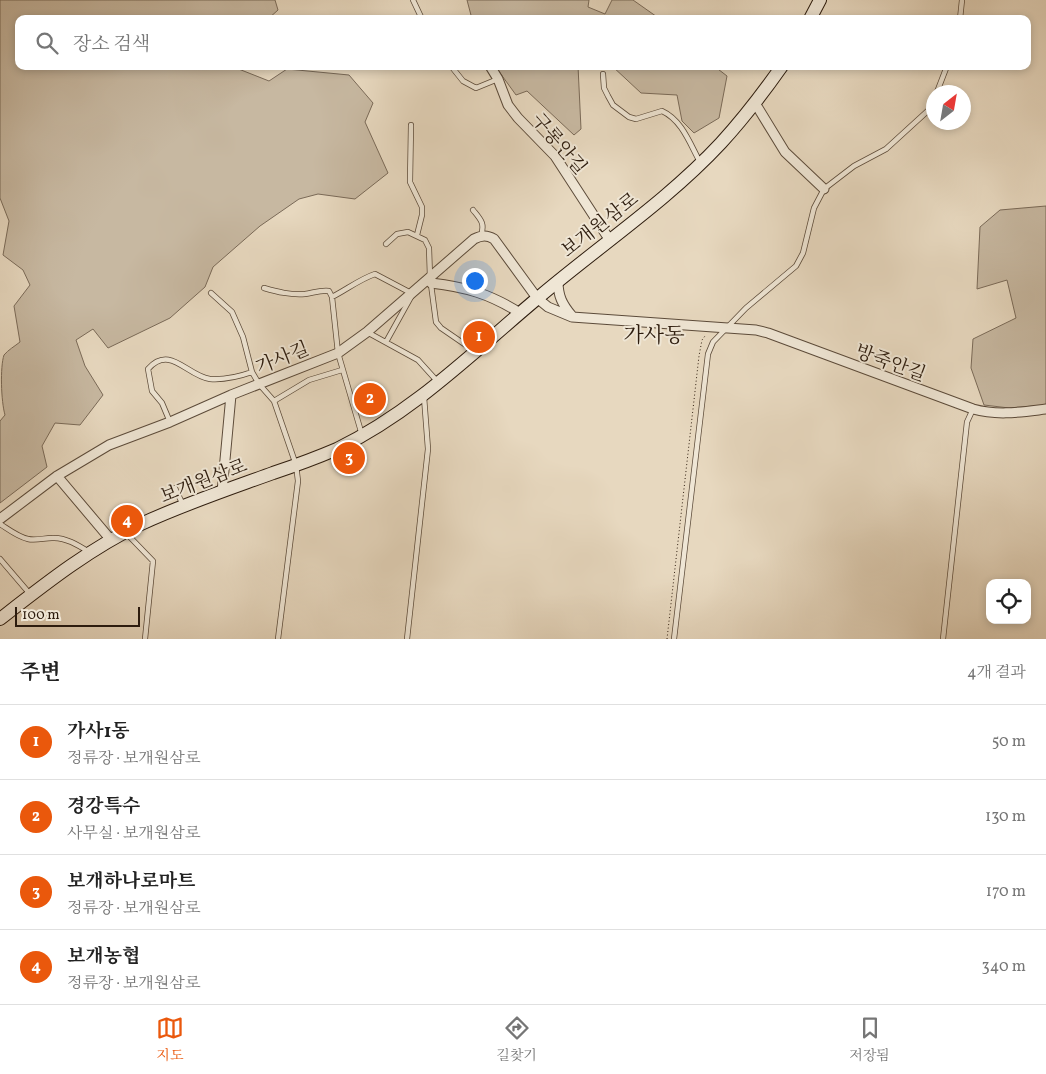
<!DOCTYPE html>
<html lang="ko">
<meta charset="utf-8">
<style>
body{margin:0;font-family:Vollkorn,"Noto Serif KR",serif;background:#f6f6f6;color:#222}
.controls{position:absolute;right:15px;bottom:15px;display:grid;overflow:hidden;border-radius:10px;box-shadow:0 2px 8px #0003}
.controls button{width:45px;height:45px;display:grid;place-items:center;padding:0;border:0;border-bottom:1px solid #e0e0e0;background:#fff;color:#222;font:25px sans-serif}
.compass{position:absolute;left:926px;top:85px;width:45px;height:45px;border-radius:50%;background:#fff;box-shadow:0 2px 8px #0003;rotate:31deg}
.scale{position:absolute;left:15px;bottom:12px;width:125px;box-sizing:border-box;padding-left:5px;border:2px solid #2d1c0e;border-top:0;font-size:14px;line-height:18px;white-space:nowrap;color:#2d1c0e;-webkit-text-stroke:4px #efe6d5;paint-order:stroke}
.you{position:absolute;left:474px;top:280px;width:18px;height:18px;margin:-12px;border:4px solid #fff;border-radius:50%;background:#1a73e8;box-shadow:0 0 0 8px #1a73e833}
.badge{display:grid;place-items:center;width:32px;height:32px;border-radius:50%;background:#ea580c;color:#fff;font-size:16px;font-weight:700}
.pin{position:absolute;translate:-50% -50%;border:2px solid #fff;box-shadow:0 1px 5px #0006}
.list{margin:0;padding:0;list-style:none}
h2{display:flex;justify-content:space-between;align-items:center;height:65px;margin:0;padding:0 20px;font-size:21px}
h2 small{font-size:16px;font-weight:400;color:#767676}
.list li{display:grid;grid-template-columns:32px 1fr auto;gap:15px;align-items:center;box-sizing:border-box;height:75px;padding:0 20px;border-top:1px solid #e0e0e0}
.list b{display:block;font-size:19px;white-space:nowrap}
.list p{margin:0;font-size:16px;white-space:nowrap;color:#767676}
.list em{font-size:16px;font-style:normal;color:#767676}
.icon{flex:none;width:28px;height:28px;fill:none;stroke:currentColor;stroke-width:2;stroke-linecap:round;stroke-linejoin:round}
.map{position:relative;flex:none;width:1046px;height:639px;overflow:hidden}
.search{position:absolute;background:#fff;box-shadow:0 2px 8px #0003;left:15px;right:15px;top:15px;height:55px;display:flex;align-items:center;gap:12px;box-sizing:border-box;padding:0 18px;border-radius:10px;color:#767676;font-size:19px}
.sheet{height:365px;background:#fff}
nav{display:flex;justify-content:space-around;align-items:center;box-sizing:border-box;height:70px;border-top:1px solid #e0e0e0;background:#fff;font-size:14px;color:#767676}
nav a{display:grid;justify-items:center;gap:2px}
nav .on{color:#ea580c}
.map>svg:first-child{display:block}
.green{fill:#c7b8a1;stroke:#7a6a58}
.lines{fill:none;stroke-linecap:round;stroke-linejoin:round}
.service-casing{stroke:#5c4b3a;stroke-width:6}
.minor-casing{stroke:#5c4b3a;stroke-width:11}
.secondary-casing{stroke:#2d1c0e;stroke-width:14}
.path{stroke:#2d1c0e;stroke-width:1;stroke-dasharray:1 2.5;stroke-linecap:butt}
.service{stroke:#efe6d5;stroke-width:4.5}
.minor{stroke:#efe6d5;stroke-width:9}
.secondary{stroke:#efe6d5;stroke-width:12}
.labels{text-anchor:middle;stroke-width:4;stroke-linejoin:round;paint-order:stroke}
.street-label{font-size:19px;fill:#2d1c0e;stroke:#efe6d5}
.quarter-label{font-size:21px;fill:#2d1c0e;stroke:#efe6d5}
</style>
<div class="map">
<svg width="1046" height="639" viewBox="0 0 1046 639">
<rect width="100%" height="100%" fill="#e7d8bf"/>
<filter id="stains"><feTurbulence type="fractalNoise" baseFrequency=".004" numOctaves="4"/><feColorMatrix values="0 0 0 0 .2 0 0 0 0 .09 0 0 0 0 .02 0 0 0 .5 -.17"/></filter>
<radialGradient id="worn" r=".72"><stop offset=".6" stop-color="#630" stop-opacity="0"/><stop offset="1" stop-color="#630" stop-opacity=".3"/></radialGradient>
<!-- green -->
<path class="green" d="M0,0H275L278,10L268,19H19V66H231L269,81L287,69L349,75L373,103L365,122L388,173L355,199L318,194L299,199L260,226L213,267L205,287L170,318L108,348L93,329L76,340L85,366L103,395L80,425L55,423L42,446L47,467L0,503V421L5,415C1,401 0,367 4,355C8,350 15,346 20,342L14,306L30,285L23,270L3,255L9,221L0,198Z
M467,0H589L588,7L605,14L612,0H633L660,19H472Z
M495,66H578L581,129L574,135L527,91L516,95Z
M612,66H714L727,76L719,118L694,133L682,121L677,95L641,93Z
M1046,206V405L1009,408L984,405L971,368L973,339L1016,318L1007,280L977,289L980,227L1000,210Z"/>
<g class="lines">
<defs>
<path id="service" d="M413,0L422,19
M960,19L962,0
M451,66L463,81L476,88L498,79
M603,74L604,88L608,96L613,105L629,117L636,119L662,111C682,120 690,144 700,162
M937,92L947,66
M411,125L410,182L422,207V215L417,235
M473,210C481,220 485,223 481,236
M386,244L397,234L408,232L425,240L429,248L430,277L436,322L441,328L473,350
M264,288C278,292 290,295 305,294C313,293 320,290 329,291L332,297L338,353L362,435
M211,293L232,312L243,337L252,372L259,384L274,401L296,465L298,481L278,639
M332,297C346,290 360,279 375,274L411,293
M367,332L418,360L437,381
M386,342L411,297
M274,401L309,380L342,370
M170,422L162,403L152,391L148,369C170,344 187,376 210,379C225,380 238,377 252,372
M175,488L183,505
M0,524C8,529 18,537 28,539C35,541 44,538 52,538C65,537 78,545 89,552
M126,533L153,561L145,639
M0,559L30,594
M407,639L428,449L424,397
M674,639L708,354L713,342L746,308L796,266L803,253L814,208L824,189L854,166L886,149L932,107L934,102
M943,639L967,422L973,409"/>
<path id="minor" d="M490,66L498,79L508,105L518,118L555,156L609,239
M755,103L785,152L824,189
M558,281C558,296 562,304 572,316
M431,283C466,287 490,294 520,313
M57,476L111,540
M222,492L231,395
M0,519L57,476L109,445L170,422L231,395L338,353L367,332L474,239C482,235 487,235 494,239L537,298L548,307L572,317L756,330L768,333L973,409C998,416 1021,412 1046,409"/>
<path id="secondary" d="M810,19L820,0
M0,619C45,584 89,549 141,524C184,504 229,489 273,473C294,466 316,458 337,449C415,411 473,352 539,297C599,246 667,201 721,143C743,119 763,93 782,66"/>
</defs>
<!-- service casing -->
<use href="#service" class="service-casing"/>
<!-- minor casing -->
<use href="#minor" class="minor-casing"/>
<!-- secondary casing -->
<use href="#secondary" class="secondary-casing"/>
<!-- path -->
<path class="path" d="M667,639L699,356L702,340L705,336"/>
<!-- service -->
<use href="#service" class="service"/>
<!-- minor -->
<use href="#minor" class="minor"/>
<!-- secondary -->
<use href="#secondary" class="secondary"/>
</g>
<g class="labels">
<!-- street labels -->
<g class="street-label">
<text transform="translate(560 143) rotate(50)" y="7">구롱안길</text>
<text transform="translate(599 224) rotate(-38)" y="7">보개원삼로</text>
<text transform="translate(282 357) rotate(-22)" y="7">가사길</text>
<text transform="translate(891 362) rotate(20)" y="7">방죽안길</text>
<text transform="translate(203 480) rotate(-21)" y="7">보개원삼로</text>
</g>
<!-- quarter labels -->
<g class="quarter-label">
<text x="654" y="342">가사동</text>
</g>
</g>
<rect width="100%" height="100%" filter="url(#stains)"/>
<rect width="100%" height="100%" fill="url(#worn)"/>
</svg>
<div class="controls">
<button><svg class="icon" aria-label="locate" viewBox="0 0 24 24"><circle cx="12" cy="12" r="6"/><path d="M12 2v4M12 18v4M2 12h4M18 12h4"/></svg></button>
</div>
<svg class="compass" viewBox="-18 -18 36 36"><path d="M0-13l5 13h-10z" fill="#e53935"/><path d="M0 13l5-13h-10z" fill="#767676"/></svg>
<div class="scale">100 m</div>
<div class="you"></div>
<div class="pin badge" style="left:479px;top:337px">1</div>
<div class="pin badge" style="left:370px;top:399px">2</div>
<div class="pin badge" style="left:349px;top:458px">3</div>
<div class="pin badge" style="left:127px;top:521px">4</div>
<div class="search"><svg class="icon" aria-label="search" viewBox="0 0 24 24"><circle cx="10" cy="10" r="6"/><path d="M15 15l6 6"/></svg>장소 검색</div>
</div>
<section class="sheet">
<h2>주변<small>4개 결과</small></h2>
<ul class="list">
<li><span class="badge">1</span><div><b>가사1동</b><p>정류장 · 보개원삼로</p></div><em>50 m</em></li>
<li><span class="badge">2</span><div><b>경강특수</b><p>사무실 · 보개원삼로</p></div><em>130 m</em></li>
<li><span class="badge">3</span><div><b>보개하나로마트</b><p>정류장 · 보개원삼로</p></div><em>170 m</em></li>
<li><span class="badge">4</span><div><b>보개농협</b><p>정류장 · 보개원삼로</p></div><em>340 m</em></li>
</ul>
</section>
<nav>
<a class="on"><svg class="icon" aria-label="map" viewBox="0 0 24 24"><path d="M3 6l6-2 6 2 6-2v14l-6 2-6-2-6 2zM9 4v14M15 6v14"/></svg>지도</a>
<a><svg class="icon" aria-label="directions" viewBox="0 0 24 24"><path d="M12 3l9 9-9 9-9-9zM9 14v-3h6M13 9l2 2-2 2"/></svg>길찾기</a>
<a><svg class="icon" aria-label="saved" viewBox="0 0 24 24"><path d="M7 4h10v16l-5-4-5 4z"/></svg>저장됨</a>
</nav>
